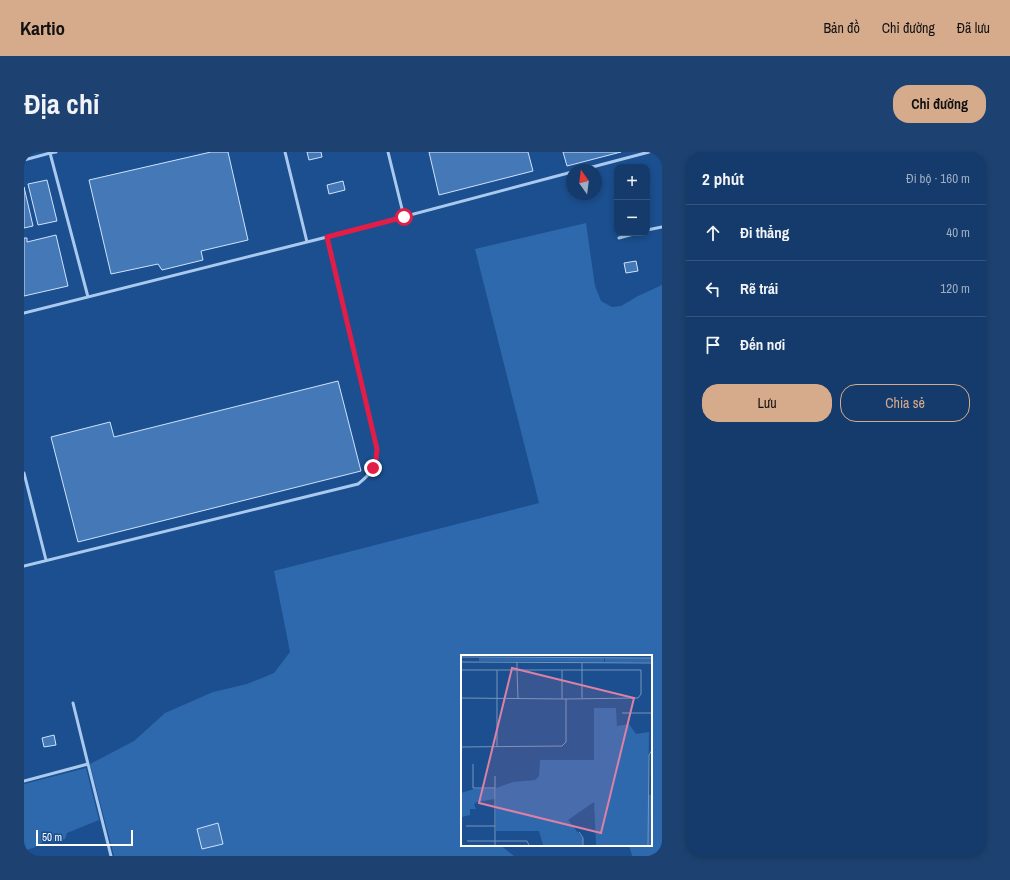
<!DOCTYPE html>
<html lang="vi">
<meta charset="utf-8">
<style>
body{margin:0;font-family:"Archivo Narrow",sans-serif;background:#1d4271;color:#f1f3f6}
.controls{position:absolute;right:12px;top:12px;display:grid;overflow:hidden;border-radius:8px;box-shadow:0 2px 6px #0003}
.controls button{width:36px;height:36px;display:grid;place-items:center;padding:0;border:0;border-bottom:1px solid #33557e;background:#143b6b;color:#f1f3f6;font:20px sans-serif}
.compass{position:absolute;left:542px;top:12px;width:36px;height:36px;border-radius:50%;background:#143b6b;box-shadow:0 2px 6px #0003;rotate:346deg}
.scale{position:absolute;left:12px;bottom:10px;width:97px;box-sizing:border-box;padding-left:4px;border:2px solid #fff;border-top:0;font-size:11px;line-height:14px;white-space:nowrap;color:#fff;-webkit-text-stroke:3px #1b4f8f;paint-order:stroke}
.stop{position:absolute;width:12px;height:12px;margin:-9px;border:3px solid #e11d48;border-radius:50%;background:#fff}
.stop.end{background:#e11d48;border-color:#fff;box-shadow:0 1px 4px #0008}
.list{margin:0;padding:0;list-style:none}
h2{display:flex;justify-content:space-between;align-items:center;height:52px;margin:0;padding:0 16px;font-size:17px}
h2 small{font-size:13px;font-weight:400;color:#9dadc1}
.list li{display:grid;grid-template-columns:26px 1fr auto;gap:12px;align-items:center;box-sizing:border-box;height:56px;padding:0 16px;border-top:1px solid #33557e}
.list b{display:block;font-size:15px;white-space:nowrap}
.list em{font-size:13px;font-style:normal;color:#9dadc1}
.actions{display:flex;gap:8px;padding:12px 16px}
.actions a{flex:1;padding:9px 0;border:1px solid #d6ab8b;border-radius:16px;text-align:center;font-size:14px;color:#d6ab8b}
.actions .main{background:#d6ab8b;color:#111}
.icon{flex:none;width:22px;height:22px;fill:none;stroke:currentColor;stroke-width:2;stroke-linecap:round;stroke-linejoin:round}
.map{position:relative;flex:none;width:638px;height:704px;overflow:hidden;border-radius:16px}
header{display:flex;align-items:center;gap:24px;box-sizing:border-box;height:56px;padding:0 20px;background:#d6ab8b;color:#111}
header strong{font-size:19px}
nav{display:flex;gap:22px;margin-inline-start:auto;font-size:14px}
.intro{display:flex;align-items:center;justify-content:space-between;box-sizing:border-box;height:96px;padding:0 24px}
h1{margin:0;font-size:28px}
.button{padding:10px 18px;border-radius:16px;background:#d6ab8b;color:#111;font-size:14px;font-weight:700}
main{display:flex;gap:24px;padding:0 24px}
aside{flex:1;background:#143b6b;border-radius:16px;box-shadow:0 2px 6px #0003}
.map>svg:first-child{display:block}
.green{fill:#2e69ad}
.building{fill:#4478b7;stroke:#cfe3fa}
.lines{fill:none;stroke-linecap:round;stroke-linejoin:round}
.lane{stroke:#a9c9ee;stroke-width:3}
.route{stroke:#e11d48;stroke-width:5}
.inset-road{fill:none;stroke:#7695bc;stroke-width:1}
.view{fill:#dd80a5;fill-opacity:0.15;stroke:#dd80a5;stroke-width:2}
.inset-edge{fill:none;stroke:#fff;stroke-width:2}
</style>
<header>
<strong>Kartio</strong>
<nav><a>Bản đồ</a><a>Chỉ đường</a><a>Đã lưu</a></nav>
</header>
<div class="intro"><h1>Địa chỉ</h1><a class="button">Chỉ đường</a></div>
<main>
<div class="map">
<svg width="638" height="704" viewBox="0 0 638 704">
<rect width="100%" height="100%" fill="#1b4f8f"/>
<!-- green -->
<path class="green" d="M562,71L571,134L577,149L588,155L597,154L614,144L638,133V704H608L605,693H627V504H438V693H476L490,704H90L66,612L110,589L141,561L189,540L223,532L250,521L266,500L250,419L515,351L451,97Z
M62,616L75,668L43,681L41,687L30,690L22,686L14,694L0,699V632Z"/>
<!-- building -->
<path class="building" d="M187,0H204L224,88L177,99L179,108L138,118L134,112L87,122L65,28Z
M283,0H297L298,5L285,8Z
M405,0H504L509,19L415,43Z
M539,0H597L543,14Z
M23,28L33,69L14,73L4,32Z
M319,29L321,38L305,42L303,33Z
M0,35L9,74L0,76Z
M32,83L44,134L0,144V86H3V90Z
M612,109L614,119L602,121L600,111Z
M314,229L337,319L54,390L27,285L86,270L90,285Z
M30,583L32,593L20,595L18,586Z
M194,671L199,692L178,697L173,677Z"/>
<g class="lines">
<!-- lane -->
<path class="lane" d="M32,0L26,1L64,145
M261,0L283,90
M364,0L380,65
M0,8L26,1L25,0
M557,18L625,0
M623,78L638,75
M303,85L548,20
M595,86L613,81
M0,161L303,85L353,297C352,315 347,322 334,332L0,414
M0,321L22,408
M49,551L64,612L87,704
M0,629L64,612"/>
</g>
<g class="lines">
<!-- route -->
<path class="route" d="M349,316L352,307L353,297L303,85L380,65"/>
</g>
<!-- overview -->
<g transform="translate(437 503)">
<rect width="191" height="191" fill="#1b4f8f"/>
<path d="M18,3H143V7L18,6ZM144,3H191V7H144ZM133,53H155L156,71L168,69L175,79L188,77L187,140H191V190H135L133,147L107,165L122,184V190H82L78,176H35V133L52,127L74,125L78,121L79,105H133ZM13,134H34V144L16,147L13,149L15,154H9V160L1,162L0,165V138Z" fill="#2e69ad"/>
<path class="inset-road" d="M0,2L191,3M0,7L191,8M0,15H56V7M101,15H180V39L177,43L105,44M0,43L105,44V87L101,91L0,92M121,43V8M57,44L56,15H101V44M161,58H191M36,92V15M12,109V133H34M5,171H34M118,177L122,183V190M6,186H66L68,190M34,190V121M187,190L188,100L191,95"/>
<path class="view" d="M51,13L173,43L140,178L18,148Z"/>
<rect width="191" height="191" class="inset-edge"/>
</g>
</svg>
<div class="controls">
<button>+</button>
<button>−</button>
</div>
<svg class="compass" viewBox="-18 -18 36 36"><path d="M0-13l5 13h-10z" fill="#e53935"/><path d="M0 13l5-13h-10z" fill="#9dadc1"/></svg>
<div class="scale">50 m</div>
<div class="stop" style="left:380px;top:65px"></div>
<div class="stop end" style="left:349px;top:316px"></div>
</div>
<aside>
<h2>2 phút<small>Đi bộ · 160 m</small></h2>
<ul class="list">
<li><svg class="icon" aria-label="ahead" viewBox="0 0 24 24"><path d="M12 20V5M6 11l6-6 6 6"/></svg><div><b>Đi thẳng</b></div><em>40 m</em></li>
<li><svg class="icon" aria-label="left" viewBox="0 0 24 24"><path d="M17 20v-9H6M10 6l-5 5 5 5"/></svg><div><b>Rẽ trái</b></div><em>120 m</em></li>
<li><svg class="icon" aria-label="arrive" viewBox="0 0 24 24"><path d="M6 21V4h12l-3 4 3 4H6"/></svg><div><b>Đến nơi</b></div></li>
</ul>
<div class="actions"><a class="main">Lưu</a><a>Chia sẻ</a></div>
</aside>
</main>
